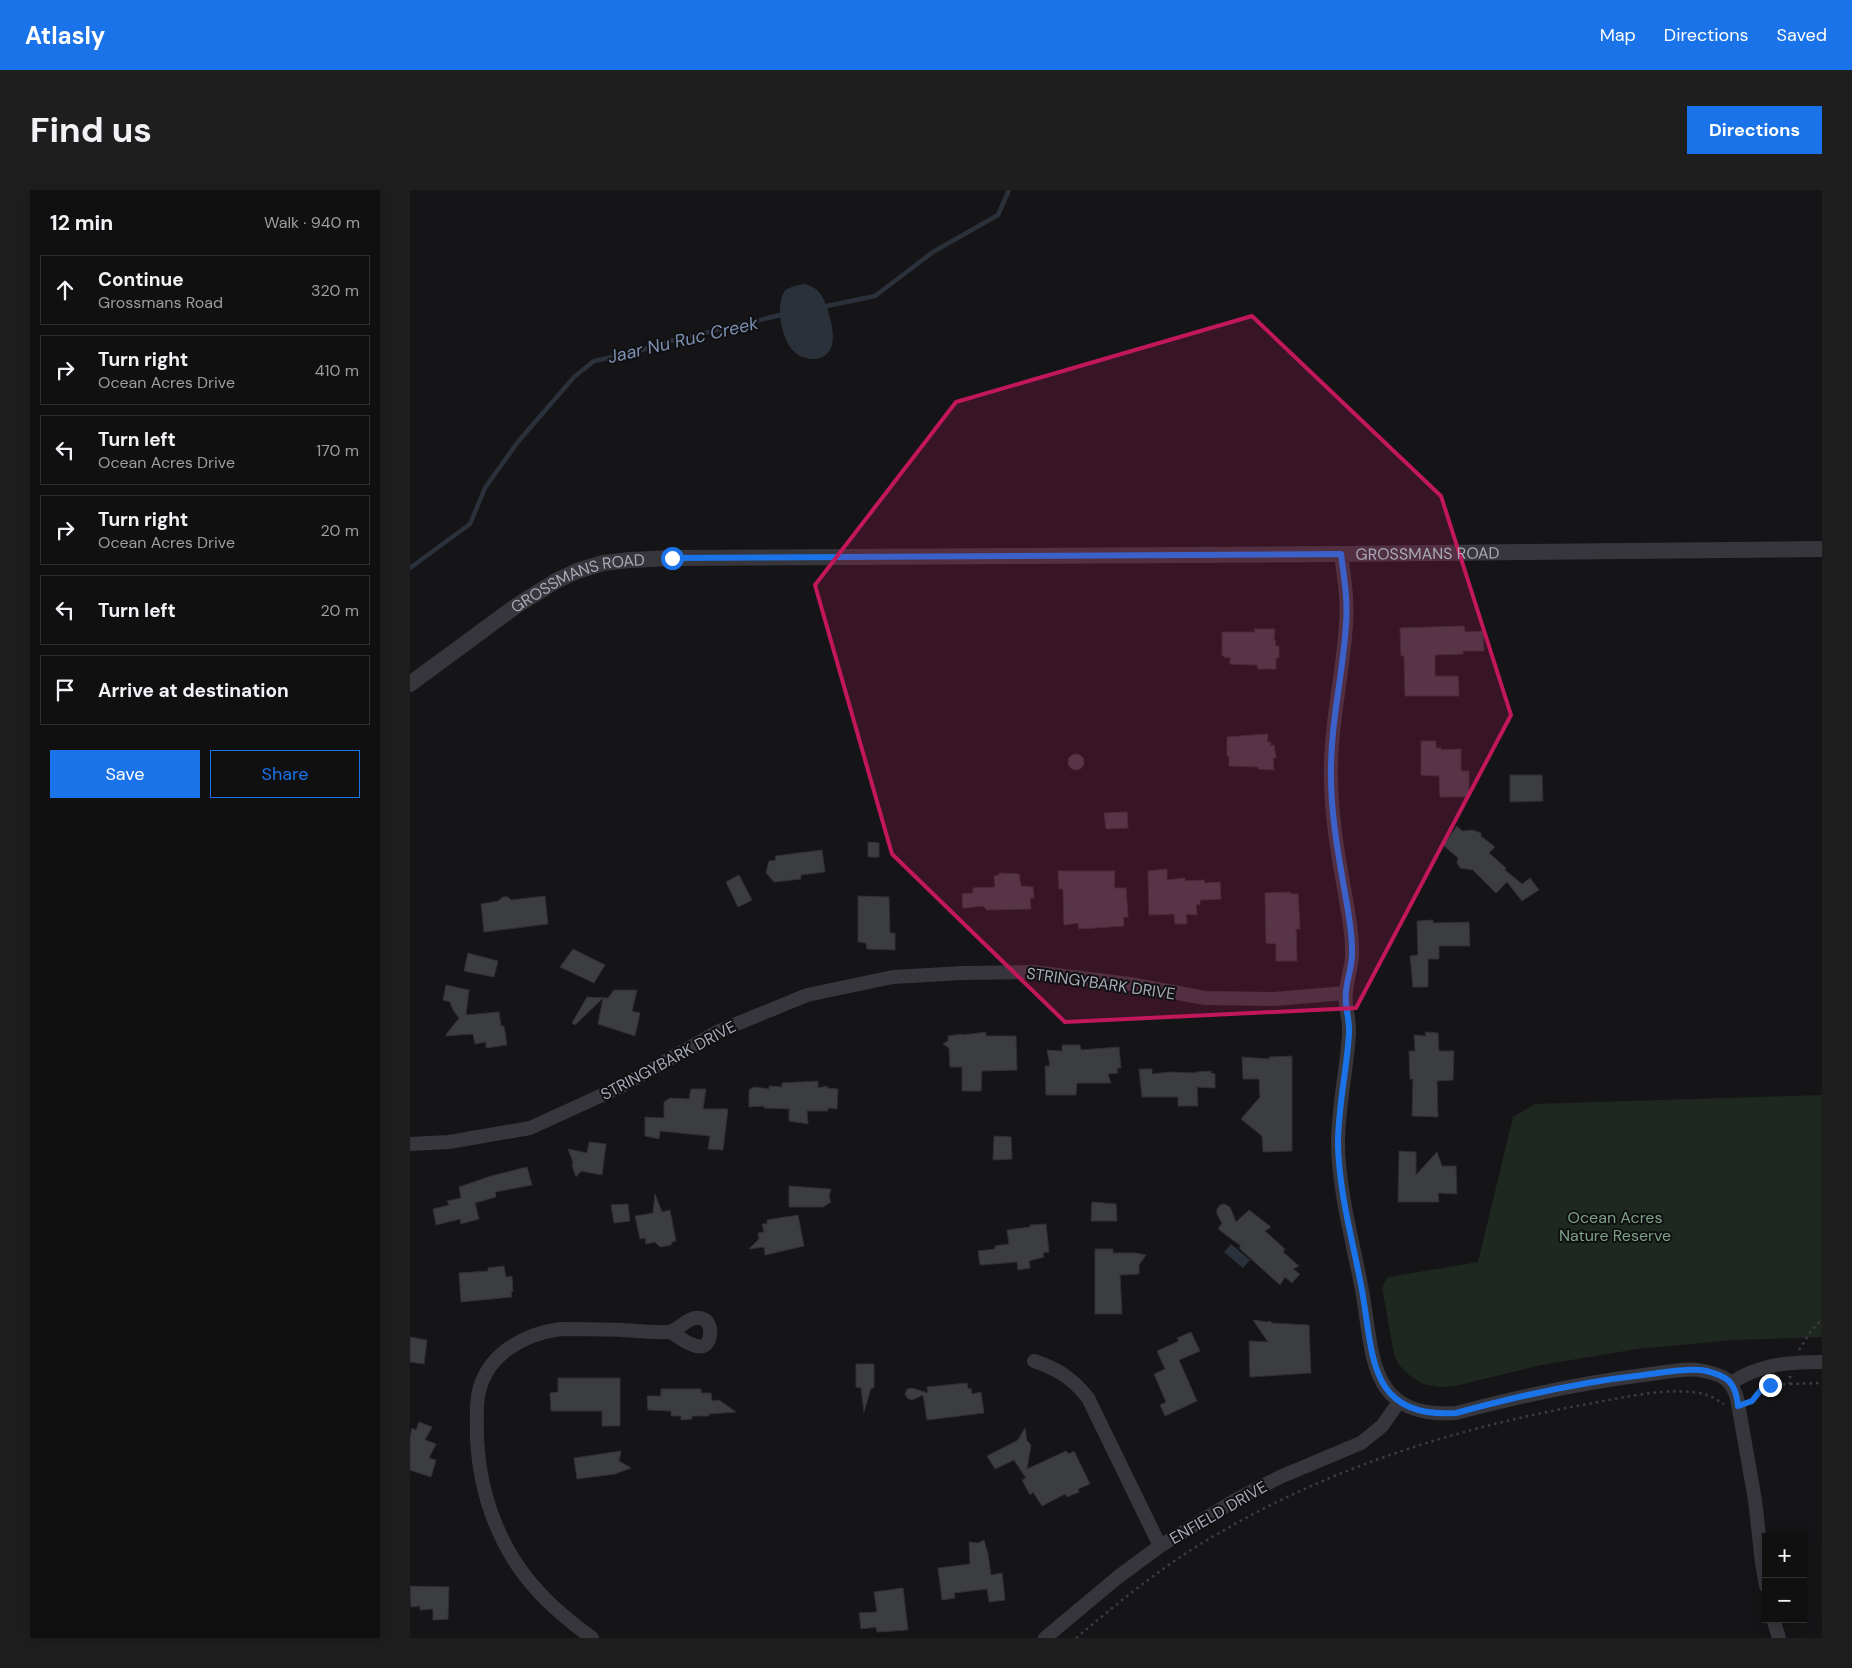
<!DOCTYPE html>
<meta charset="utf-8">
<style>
body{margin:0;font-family:"DM Sans",sans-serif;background:#1e1e1f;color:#f1f3f6}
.controls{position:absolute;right:15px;bottom:15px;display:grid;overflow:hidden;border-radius:0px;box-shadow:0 2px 12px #0003}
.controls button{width:45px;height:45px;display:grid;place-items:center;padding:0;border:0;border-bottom:1px solid #303031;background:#101011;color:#f1f3f6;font:25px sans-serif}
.stop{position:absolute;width:15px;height:15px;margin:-11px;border:4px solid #1a73e8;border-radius:50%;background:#fff}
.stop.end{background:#1a73e8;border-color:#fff;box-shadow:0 1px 5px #0008}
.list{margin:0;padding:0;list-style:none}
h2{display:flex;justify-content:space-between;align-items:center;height:65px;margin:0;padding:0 20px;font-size:21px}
h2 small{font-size:16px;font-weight:400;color:#9c9d9f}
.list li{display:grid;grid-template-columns:32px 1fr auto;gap:15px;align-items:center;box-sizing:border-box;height:70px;margin:0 10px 10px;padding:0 10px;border:1px solid #303031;border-radius:0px}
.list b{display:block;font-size:19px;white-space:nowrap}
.list p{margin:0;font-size:16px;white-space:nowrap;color:#9c9d9f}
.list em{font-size:16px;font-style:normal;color:#9c9d9f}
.actions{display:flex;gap:10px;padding:15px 20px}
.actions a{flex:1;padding:11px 0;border:1px solid #1a73e8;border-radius:0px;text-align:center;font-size:18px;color:#1a73e8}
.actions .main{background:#1a73e8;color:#fff}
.icon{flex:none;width:28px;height:28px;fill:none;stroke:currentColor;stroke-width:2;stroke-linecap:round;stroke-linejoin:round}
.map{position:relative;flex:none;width:1412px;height:1448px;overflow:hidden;border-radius:0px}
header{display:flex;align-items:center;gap:30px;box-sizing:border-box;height:70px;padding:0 25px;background:#1a73e8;color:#fff}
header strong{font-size:24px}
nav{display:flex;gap:28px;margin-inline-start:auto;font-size:18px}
.intro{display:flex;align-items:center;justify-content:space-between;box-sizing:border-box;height:120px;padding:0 30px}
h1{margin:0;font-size:35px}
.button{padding:12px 22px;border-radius:0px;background:#1a73e8;color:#fff;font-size:18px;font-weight:700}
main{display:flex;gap:30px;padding:0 30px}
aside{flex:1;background:#101011;border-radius:0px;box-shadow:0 2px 12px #0003}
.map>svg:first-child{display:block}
.green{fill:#1f2721}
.water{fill:#2b313b}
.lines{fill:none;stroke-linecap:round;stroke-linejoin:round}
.stream{stroke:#2b313b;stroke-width:4.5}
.building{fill:#3c3d41;stroke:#302f33}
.path{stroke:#3c3c43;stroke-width:2.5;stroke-dasharray:2.5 4;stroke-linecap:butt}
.minor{stroke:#36363c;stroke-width:14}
.tertiary{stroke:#36363c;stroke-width:16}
.route{stroke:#1a73e8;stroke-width:6}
.marked{fill:#c2185b;fill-opacity:0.2;stroke:#c2185b;stroke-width:4;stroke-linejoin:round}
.labels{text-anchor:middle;stroke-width:4;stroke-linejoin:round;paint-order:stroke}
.street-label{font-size:16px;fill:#a7a9b7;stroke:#101012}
.park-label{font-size:16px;fill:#7da286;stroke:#101012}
.water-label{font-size:18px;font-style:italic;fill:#7d90b2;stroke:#101012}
</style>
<header>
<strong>Atlasly</strong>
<nav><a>Map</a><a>Directions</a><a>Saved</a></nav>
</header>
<div class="intro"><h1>Find us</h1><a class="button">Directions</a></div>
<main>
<aside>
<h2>12 min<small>Walk · 940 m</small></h2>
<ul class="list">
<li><svg class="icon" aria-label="ahead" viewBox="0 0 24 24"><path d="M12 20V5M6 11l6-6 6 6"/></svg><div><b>Continue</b><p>Grossmans Road</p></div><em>320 m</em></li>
<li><svg class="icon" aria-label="right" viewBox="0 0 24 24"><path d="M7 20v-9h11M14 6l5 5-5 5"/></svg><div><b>Turn right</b><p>Ocean Acres Drive</p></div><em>410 m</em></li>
<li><svg class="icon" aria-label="left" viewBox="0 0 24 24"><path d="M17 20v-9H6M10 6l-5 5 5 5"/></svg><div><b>Turn left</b><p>Ocean Acres Drive</p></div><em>170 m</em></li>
<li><svg class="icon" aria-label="right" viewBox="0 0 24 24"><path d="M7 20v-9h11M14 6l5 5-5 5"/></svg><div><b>Turn right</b><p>Ocean Acres Drive</p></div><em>20 m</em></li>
<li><svg class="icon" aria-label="left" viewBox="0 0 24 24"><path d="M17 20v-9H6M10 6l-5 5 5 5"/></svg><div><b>Turn left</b></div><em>20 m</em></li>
<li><svg class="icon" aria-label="arrive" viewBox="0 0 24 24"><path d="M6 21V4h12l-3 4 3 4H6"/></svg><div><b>Arrive at destination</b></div></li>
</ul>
<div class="actions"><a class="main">Save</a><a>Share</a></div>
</aside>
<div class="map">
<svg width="1412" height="1448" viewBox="0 0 1412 1448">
<rect width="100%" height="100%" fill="#151517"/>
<!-- green -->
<path class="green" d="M1412,905V1147L1324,1150L1227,1159L1131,1175L1045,1196L1029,1197L1013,1194L1000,1186L989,1175L984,1165L972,1097L978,1087L1068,1072L1103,927L1125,914Z"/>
<!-- water -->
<path class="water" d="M394,94C410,98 413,106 418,121C423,137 430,166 405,169C399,169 392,168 387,164C374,156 367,125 371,111C371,107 374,103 375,100L384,96Z
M821,1054L840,1070L833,1078L814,1062Z"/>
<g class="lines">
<!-- stream -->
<path class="stream" d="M412,117L465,106L523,62L588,25L599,0
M0,378L60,334L75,298L107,253L164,187L184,171L226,162L256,152L375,124"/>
</g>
<!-- building -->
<path class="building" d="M1054,436L1055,442L1073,441L1074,461H1053V464L1025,465V486H1048L1049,506H995L994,466H991L990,438Z
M844,439H865L864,450L866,451L865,456H869V468H866V479H848L847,475L820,474V467L815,468V466H812V442H845Z
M858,544L857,552H861L860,556L864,555L866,568H863L864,580L848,579V577L819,576V566H817V547Z
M1011,551H1026V558H1031V560L1051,559V581H1059V607H1030L1029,586L1011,585Z
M658 572a8 8 0 1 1 16 0a8 8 0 1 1-16 0Z
M1100,585H1132L1133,611L1100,612Z
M717,622L718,638L696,639L694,623Z
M1047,636L1052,641L1063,640L1071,643V646L1085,657L1079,663L1096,678L1095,680L1112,694L1120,688L1129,700L1112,711L1097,692L1086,703L1063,680L1050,678L1047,673L1048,668L1033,655Z
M458,652L469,653V667H458Z
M412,660L415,682L391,685V689L364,692L356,683L359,671L366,670L365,666Z
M757,679V690L775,688V691L794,690L795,693L810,692L811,709L790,710V715L786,714L787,725L776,724L777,734H765L764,724L739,725L738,681Z
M648,681H705L704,698H716L718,727H713L714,736L669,739L668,733L654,735L653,699H649Z
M589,683L609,684L611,696L623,697L624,708H620L621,719L577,720L573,716L553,718L552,704L563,703V698L585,697L584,686L589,685Z
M329,685L342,710L328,717L316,692Z
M880,702V704H888L890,739H886L887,771H866V754L856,753L855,703Z
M135,706L138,734L74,742L71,714L88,711L93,707H98L101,710Z
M448,706L479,707L480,743H485V760L457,759L456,753L448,752Z
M1023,730V733L1059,732L1060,756H1029V769H1018V797H1003L1000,766L1008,765L1007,731Z
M163,759L195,775L184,793L150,777Z
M58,763L88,771L84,787L54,781Z
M36,795L59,800L56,825L89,822L91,836H94L97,855L76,858V852L65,854L63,844L35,846L49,828L43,820L40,812L33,810Z
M204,800H227L222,821L230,823L225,846L188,834L193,808L165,835L162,833L177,807L198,808Z
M576,842V846H606L607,880L572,881L571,901H552V877H540L539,858L533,854L538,851V846L553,844V845Z
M1015,842L1028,843L1029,861H1044L1043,890L1027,891L1028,927L1002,926L1003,889H1000L999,861H1005L1004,845L1016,846Z
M652,855H670L671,860L709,857L711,878H707L708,883L698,884L701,893H667L666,905H636L635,876H640L637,860L652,861Z
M882,866V961L853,962L852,946L831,929L850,907L849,889H833L832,867L860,869L859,867Z
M729,879H742V884L760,882L786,883V882L801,881V883L805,884V898L787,897L788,916H768V907H732Z
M408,891V898L417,896V898L428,899L427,919L418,918V921H397L398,934L379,931V919L354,918V916L339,917V900L344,897L359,899V896L372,897V893Z
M281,899H296L293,919H318L313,960L298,959L300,946L250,941L249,949L235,946V927L254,928V912L260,908L279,909Z
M584,946L601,947L602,969L583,970Z
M179,952L196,954L192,985L171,981L166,987L162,975L163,972L158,959L177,963Z
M989,961L1006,962V985L1027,962L1032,976H1046L1047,1004L1028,1003L1029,1012H988Z
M117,977L122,995L85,1002L86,1007L65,1013L69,1029L51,1034L50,1029L26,1035L23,1019L39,1015L37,1011L51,1008L49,997L81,986Z
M379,996L421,999L419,1007L421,1012L413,1017H379Z
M245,1004L252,1022L260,1020L266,1051L262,1052L261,1055L250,1057L245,1052L236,1054L235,1048L230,1049L225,1026L243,1023Z
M682,1012L706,1014L707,1031H681Z
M218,1014L220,1031L204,1033L201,1015Z
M814,1014L820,1017L826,1032L839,1020L861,1037L855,1041L875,1059L873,1062L889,1076L883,1079L890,1084L882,1093L875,1087L870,1095L829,1058L831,1056L808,1039L812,1033L807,1024V1019L810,1015Z
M388,1025L394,1056L355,1065L354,1057L339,1059L349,1049L348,1043L354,1042L352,1034H357V1030Z
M636,1034L639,1062L633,1063L634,1067L619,1071L620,1078L608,1080L607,1072L570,1075L568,1061L585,1059V1056L599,1054L597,1040L620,1037V1035Z
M685,1059H703V1063H725L736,1065L729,1075V1084L710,1085L712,1124H685Z
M94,1076L96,1087L102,1086L103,1101L101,1102L102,1107L51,1112L49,1083L78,1081V1078Z
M843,1130L857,1132L860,1131L862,1133L899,1135L901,1183L840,1187L839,1151L858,1152Z
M781,1142L790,1161L769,1170L787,1211L755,1226L750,1215L756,1212L744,1184L755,1179L747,1161L769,1151L767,1148Z
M0,1147L17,1150L14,1174L0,1172Z
M446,1174H464V1198H461L454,1222L451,1198L446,1197Z
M148,1188H210V1236H192V1221H141L140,1203L148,1202Z
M557,1193L558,1199L561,1198L562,1204L571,1202L574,1223L517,1230L513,1205L502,1210L497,1208L495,1204L497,1199L502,1198L518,1203L517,1197Z
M251,1199H291V1203H301L302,1211L309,1210L326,1222L299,1224V1226H282V1229L271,1230V1226H261V1221L238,1220L237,1206H251Z
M9,1232L22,1237L15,1250L26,1254L19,1268L26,1270L21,1287L0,1280V1247L2,1238L6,1240Z
M615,1238L617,1251L621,1255L617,1279L656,1261L659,1264L664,1261L680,1294L668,1299L669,1302L657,1307L655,1304L632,1316L623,1302L620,1305L612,1290L616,1288L604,1270L585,1279L577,1266L608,1250Z
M211,1261L209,1271L221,1278L205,1284L167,1289L164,1268Z
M574,1350L578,1364L581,1385L592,1383L595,1410L579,1412L577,1399L544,1403L545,1408L532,1410L528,1378L560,1374L559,1352L568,1353Z
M0,1396L39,1397L38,1429L23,1430V1419L10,1420V1416L1,1417Z
M493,1398L498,1440L467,1442L466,1437L451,1439L449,1423L467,1422L464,1402Z"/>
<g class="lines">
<!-- path -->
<path class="path" d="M1389,1160L1401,1141L1412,1129
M1380,1194L1412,1193
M1341,1211L1353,1196L1380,1194V1186
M666,1448C708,1413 751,1377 799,1349C915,1279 1045,1238 1178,1214C1211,1208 1265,1195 1297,1205C1303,1207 1309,1211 1314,1214"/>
<!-- minor -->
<path class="minor" d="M931,364C934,387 938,410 936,434C933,485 920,535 921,586C921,619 926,654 932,687C936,711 942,736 942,761C943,775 937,787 936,802C934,815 940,829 939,843C937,880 928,916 928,954C929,1002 942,1048 951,1095C964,1161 955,1229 1046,1223C1110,1206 1175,1192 1241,1184C1258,1182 1278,1177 1294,1181C1313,1185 1321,1189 1327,1208L1345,1310L1352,1373L1356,1396
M0,954L39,952L120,938L212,896L307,842L397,805L483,787L553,783L623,782L720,794L795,808L864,809L935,803
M624,1171C648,1179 662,1188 678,1208L750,1356
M1321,1193C1350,1174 1378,1172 1412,1172
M1363,1429L1369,1448
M182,1448C152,1426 124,1402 104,1370C81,1333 69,1291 67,1248C67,1234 66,1220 68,1206C75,1165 113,1144 151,1139C171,1139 192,1139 212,1140C227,1141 243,1143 258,1142C270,1141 279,1123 293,1129C299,1131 301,1139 300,1145C297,1169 271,1149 261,1142
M635,1448L708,1387L750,1356L829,1308L870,1287L951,1253L972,1236L989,1212"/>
<!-- tertiary -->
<path class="tertiary" id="s1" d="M0,494L106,416L146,391L167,381L193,373L220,370L262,368L931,364L1412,359"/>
</g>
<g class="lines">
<!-- route -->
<path class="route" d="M262,368L931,364C934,387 938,410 936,434C933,485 920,535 921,586C921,621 927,657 933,692C937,715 942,737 942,761C943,775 937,787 936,802C934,815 940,829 939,843C937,880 928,916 928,954C929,1002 942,1048 951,1095C964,1161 955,1229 1046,1223C1108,1206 1170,1192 1234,1185C1252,1183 1272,1178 1291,1180C1298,1181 1307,1184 1313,1187C1324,1192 1327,1205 1328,1216L1342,1211L1354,1196L1360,1195"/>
</g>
<!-- marked area -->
<path class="marked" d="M842,126L1031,306L1101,525L946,818L655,832L482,664L405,395L546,212Z"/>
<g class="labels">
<!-- street labels -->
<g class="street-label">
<text dy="6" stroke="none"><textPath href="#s1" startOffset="1054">GROSSMANS ROAD</textPath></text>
<text dy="6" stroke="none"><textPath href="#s1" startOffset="199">GROSSMANS ROAD</textPath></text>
<text transform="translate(691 793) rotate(8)" y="6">STRINGYBARK DRIVE</text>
<text transform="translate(258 870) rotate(-28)" y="6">STRINGYBARK DRIVE</text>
<text transform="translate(808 1322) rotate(-30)" y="6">ENFIELD DRIVE</text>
</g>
<!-- park labels -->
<g class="park-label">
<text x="1205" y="1033">Ocean Acres<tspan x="1205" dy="18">Nature Reserve</tspan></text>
</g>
<!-- water labels -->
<g class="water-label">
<text transform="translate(273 150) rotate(-13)" y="6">Jaar Nu Ruc Creek</text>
</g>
</g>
</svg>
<div class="controls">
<button>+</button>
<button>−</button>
</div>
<div class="stop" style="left:262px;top:368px"></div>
<div class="stop end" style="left:1360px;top:1195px"></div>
</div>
</main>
